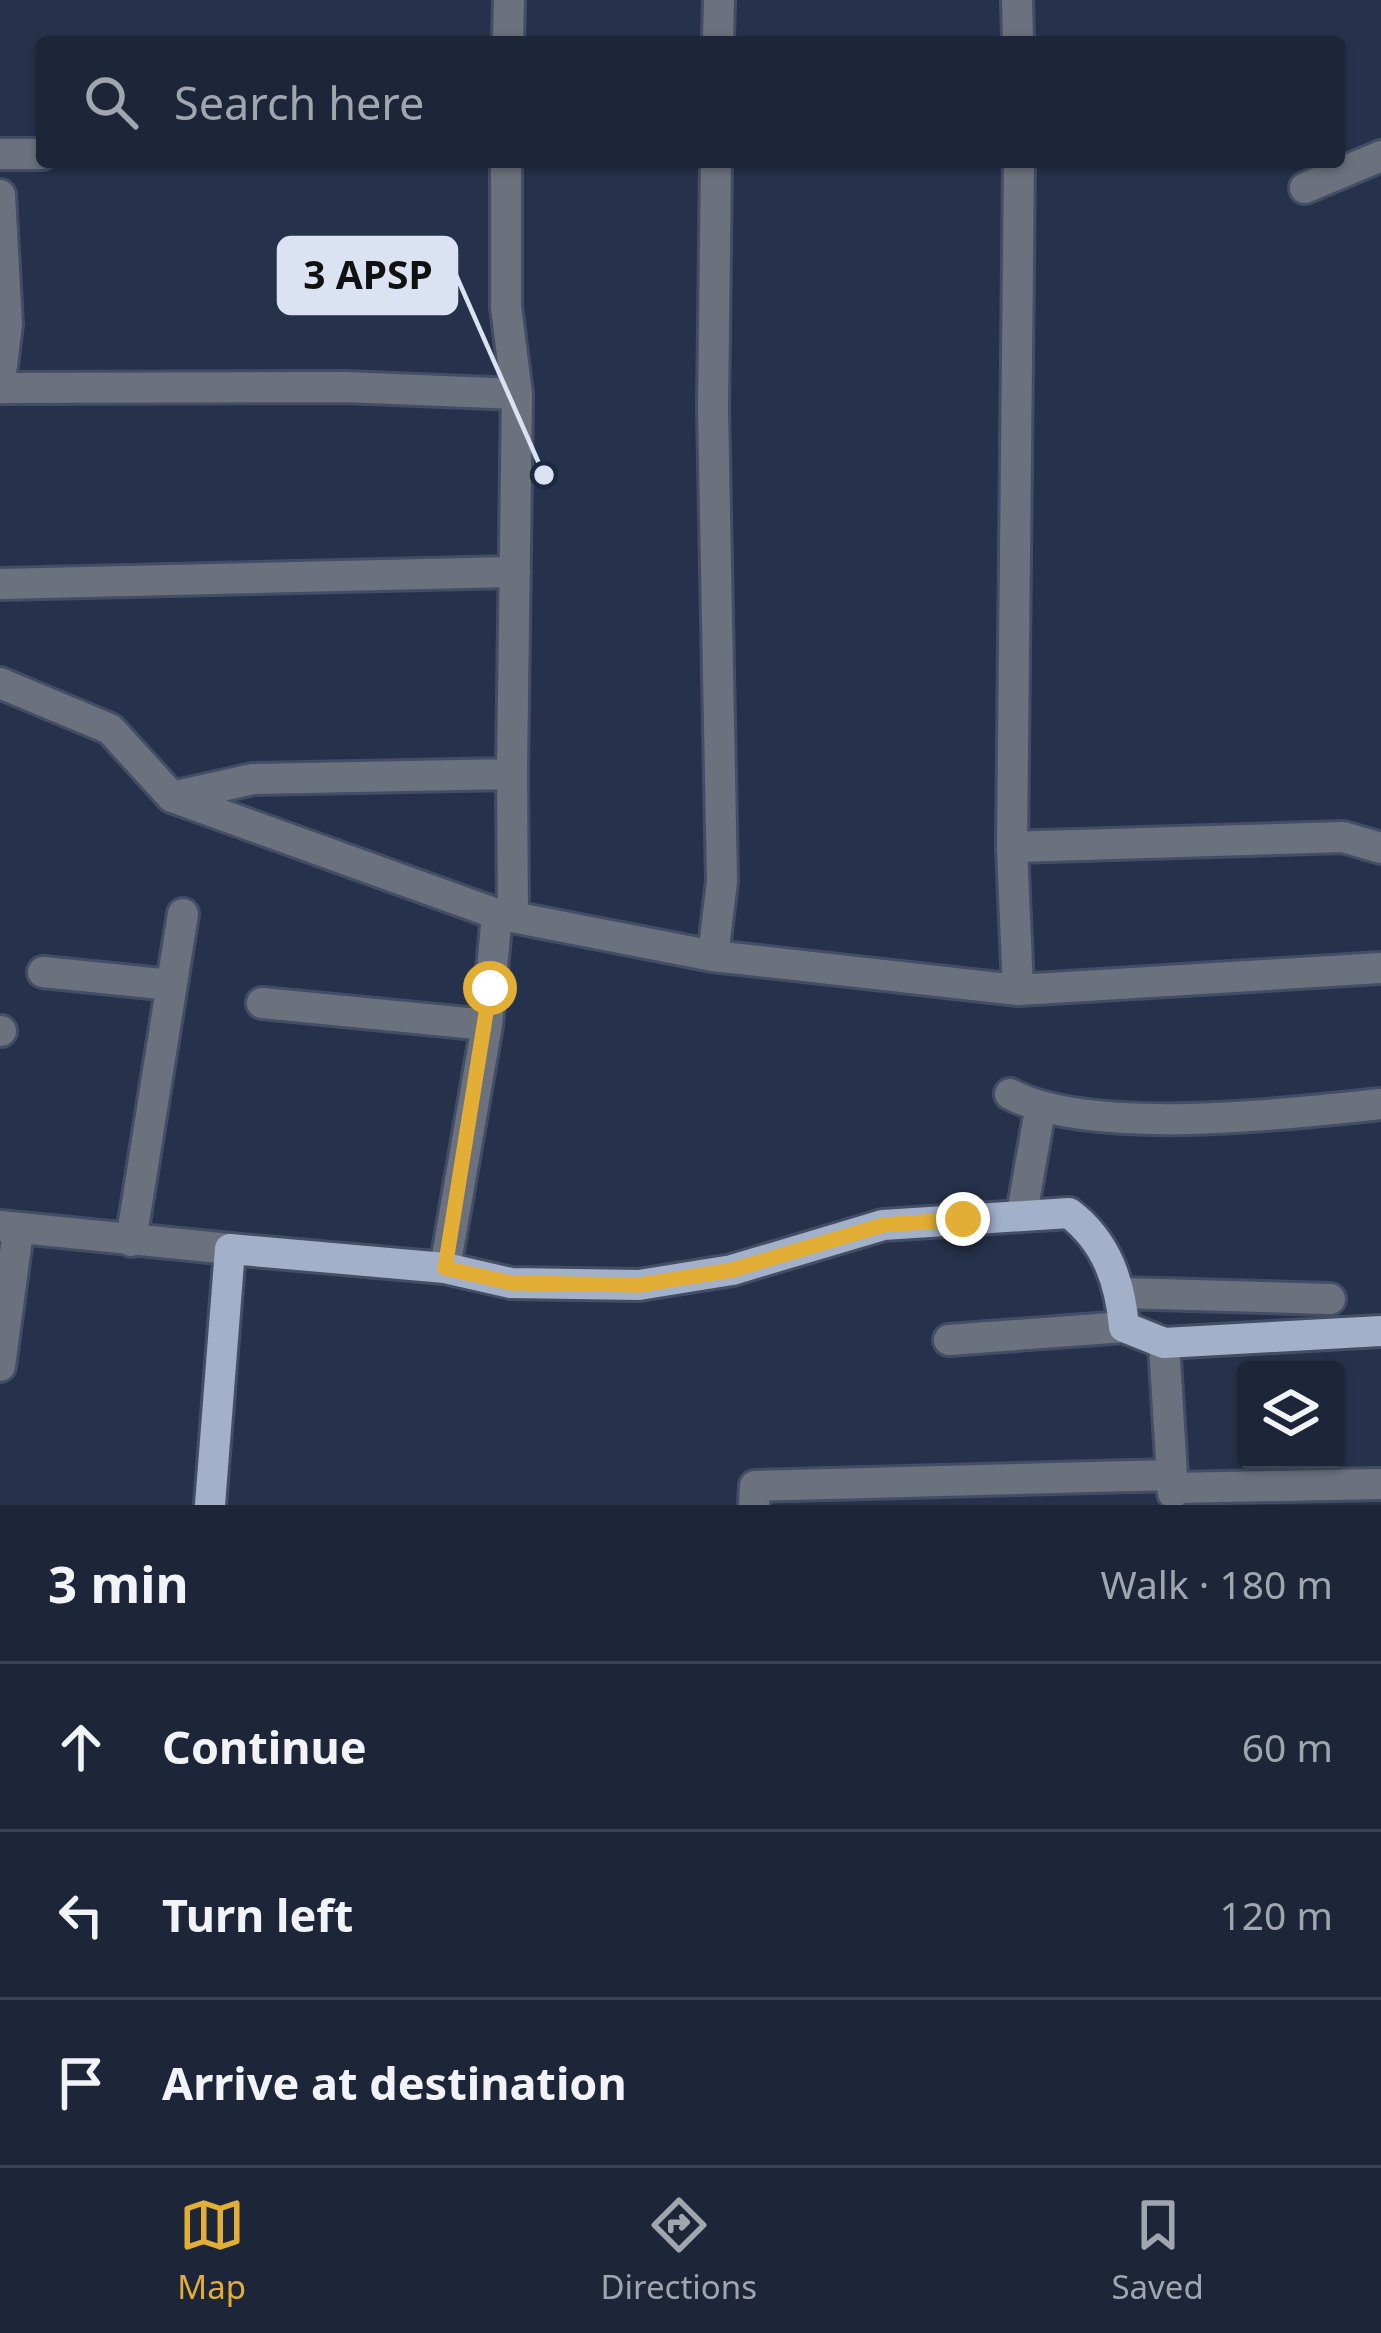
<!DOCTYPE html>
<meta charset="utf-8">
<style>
body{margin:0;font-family:"Noto Sans",sans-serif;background:#293243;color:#f1f3f6}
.controls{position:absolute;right:36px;bottom:36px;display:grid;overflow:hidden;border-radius:12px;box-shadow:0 3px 9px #0004}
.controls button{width:108px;height:108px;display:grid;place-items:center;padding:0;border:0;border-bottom:3px solid #3a4353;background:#1c2638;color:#f1f3f6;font:60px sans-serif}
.stop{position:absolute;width:36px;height:36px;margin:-27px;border:9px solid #e3ae35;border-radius:50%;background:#fff}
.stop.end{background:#e3ae35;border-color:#fff;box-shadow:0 3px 12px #0008}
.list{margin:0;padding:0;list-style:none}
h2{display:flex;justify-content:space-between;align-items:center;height:156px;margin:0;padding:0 48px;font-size:51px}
h2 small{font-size:39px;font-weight:400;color:#a0a5ae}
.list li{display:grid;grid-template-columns:78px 1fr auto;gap:36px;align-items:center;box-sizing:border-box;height:168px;padding:0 48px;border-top:3px solid #3a4353}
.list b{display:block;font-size:45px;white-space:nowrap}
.list em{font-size:39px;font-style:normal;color:#a0a5ae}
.icon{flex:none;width:66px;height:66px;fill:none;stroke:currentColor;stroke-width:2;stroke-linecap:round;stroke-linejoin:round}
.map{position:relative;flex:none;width:1381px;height:1505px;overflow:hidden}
.search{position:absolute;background:#1c2638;box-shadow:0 3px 9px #0004;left:36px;right:36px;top:36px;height:132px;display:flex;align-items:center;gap:30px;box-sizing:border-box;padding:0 42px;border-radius:12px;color:#a0a5ae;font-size:45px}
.sheet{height:660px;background:#1c2638}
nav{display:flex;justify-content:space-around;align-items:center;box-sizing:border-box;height:168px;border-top:3px solid #3a4353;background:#1c2638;font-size:33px;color:#a0a5ae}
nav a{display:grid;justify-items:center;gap:6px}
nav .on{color:#e3ae35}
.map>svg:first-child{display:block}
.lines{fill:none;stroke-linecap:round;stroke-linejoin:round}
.minor-casing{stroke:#434e66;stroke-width:36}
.major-casing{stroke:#434e66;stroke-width:36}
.minor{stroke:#6b727e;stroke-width:30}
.major{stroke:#a3b0ca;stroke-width:30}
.route{stroke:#e3ae35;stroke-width:15}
.leader{fill:none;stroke:#dbe3f3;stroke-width:4.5}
.callout-dot{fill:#dbe3f3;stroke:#1c2840;stroke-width:4.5}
.callout{fill:#dbe3f3;stroke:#dbe3f3;stroke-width:4.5}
.callout-label{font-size:39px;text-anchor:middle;font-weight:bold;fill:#111}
</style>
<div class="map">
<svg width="1381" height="1505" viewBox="0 0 1381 1505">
<rect width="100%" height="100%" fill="#26324b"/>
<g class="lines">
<defs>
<path id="minor" d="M1017,0L1018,42
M508,42L509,0
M718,42L719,0
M0,154H42
M506,162V307L517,394L512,774
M1305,188L1381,156
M0,195L7,324L0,382
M0,388L345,387L517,394
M0,584L515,572
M0,683L110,729L172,797L497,914L713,956L1018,990L1012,847L1019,162
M172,797L253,779L512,774L513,917
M1012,847L1343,837L1381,848
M713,956L722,881L713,409L716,162
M43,972L171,985
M1018,990L1381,968
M262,1003L487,1025
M0,1031H1
M1010,1094C1090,1137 1289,1114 1381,1104
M1022,1213L1040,1110
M0,1226L230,1249
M131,1241L183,914
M445,1268L487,1025L497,914
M1121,1293L1330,1299
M949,1340L1124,1327
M1164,1343L1173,1493
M0,1366L18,1231
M1172,1488L1381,1484
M754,1505L755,1486L1171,1475"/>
<path id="major" d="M210,1505L230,1249L445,1268L511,1283L639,1285L732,1270L883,1225L1069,1213C1106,1241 1120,1281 1124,1327L1164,1343L1381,1331"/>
</defs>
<!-- minor casing -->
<use href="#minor" class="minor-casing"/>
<!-- major casing -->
<use href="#major" class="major-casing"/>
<!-- minor -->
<use href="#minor" class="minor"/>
<!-- major -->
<use href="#major" class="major"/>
</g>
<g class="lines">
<!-- route -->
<path class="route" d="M490,988L445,1268L511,1283L639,1285L732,1270L883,1225L963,1219"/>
</g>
<!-- callouts -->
<path class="leader" d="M544 475L456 275"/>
<circle class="callout-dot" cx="544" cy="475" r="12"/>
<rect class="callout" x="279" y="238" width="177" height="75" rx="12"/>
<g class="callout-label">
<text x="368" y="289">3 APSP</text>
</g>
</svg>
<div class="controls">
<button><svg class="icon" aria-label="layers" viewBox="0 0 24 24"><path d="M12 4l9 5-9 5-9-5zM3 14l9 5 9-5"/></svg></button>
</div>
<div class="stop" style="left:490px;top:988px"></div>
<div class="stop end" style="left:963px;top:1219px"></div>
<div class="search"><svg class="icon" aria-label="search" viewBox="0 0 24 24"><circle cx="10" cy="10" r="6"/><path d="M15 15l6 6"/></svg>Search here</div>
</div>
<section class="sheet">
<h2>3 min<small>Walk · 180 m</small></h2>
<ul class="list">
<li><svg class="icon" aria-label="ahead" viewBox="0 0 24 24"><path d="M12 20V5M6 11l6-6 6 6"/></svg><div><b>Continue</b></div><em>60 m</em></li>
<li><svg class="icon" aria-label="left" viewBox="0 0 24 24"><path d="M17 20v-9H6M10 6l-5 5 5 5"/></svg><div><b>Turn left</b></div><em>120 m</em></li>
<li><svg class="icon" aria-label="arrive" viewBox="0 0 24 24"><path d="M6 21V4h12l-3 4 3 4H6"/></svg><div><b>Arrive at destination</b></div></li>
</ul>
</section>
<nav>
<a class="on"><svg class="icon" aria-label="map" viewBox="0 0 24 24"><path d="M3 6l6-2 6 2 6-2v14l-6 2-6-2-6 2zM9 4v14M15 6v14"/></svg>Map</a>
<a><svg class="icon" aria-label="directions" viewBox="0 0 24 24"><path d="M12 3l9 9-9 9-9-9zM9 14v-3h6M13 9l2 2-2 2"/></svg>Directions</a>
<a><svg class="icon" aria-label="saved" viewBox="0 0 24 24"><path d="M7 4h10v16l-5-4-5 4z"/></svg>Saved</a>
</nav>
